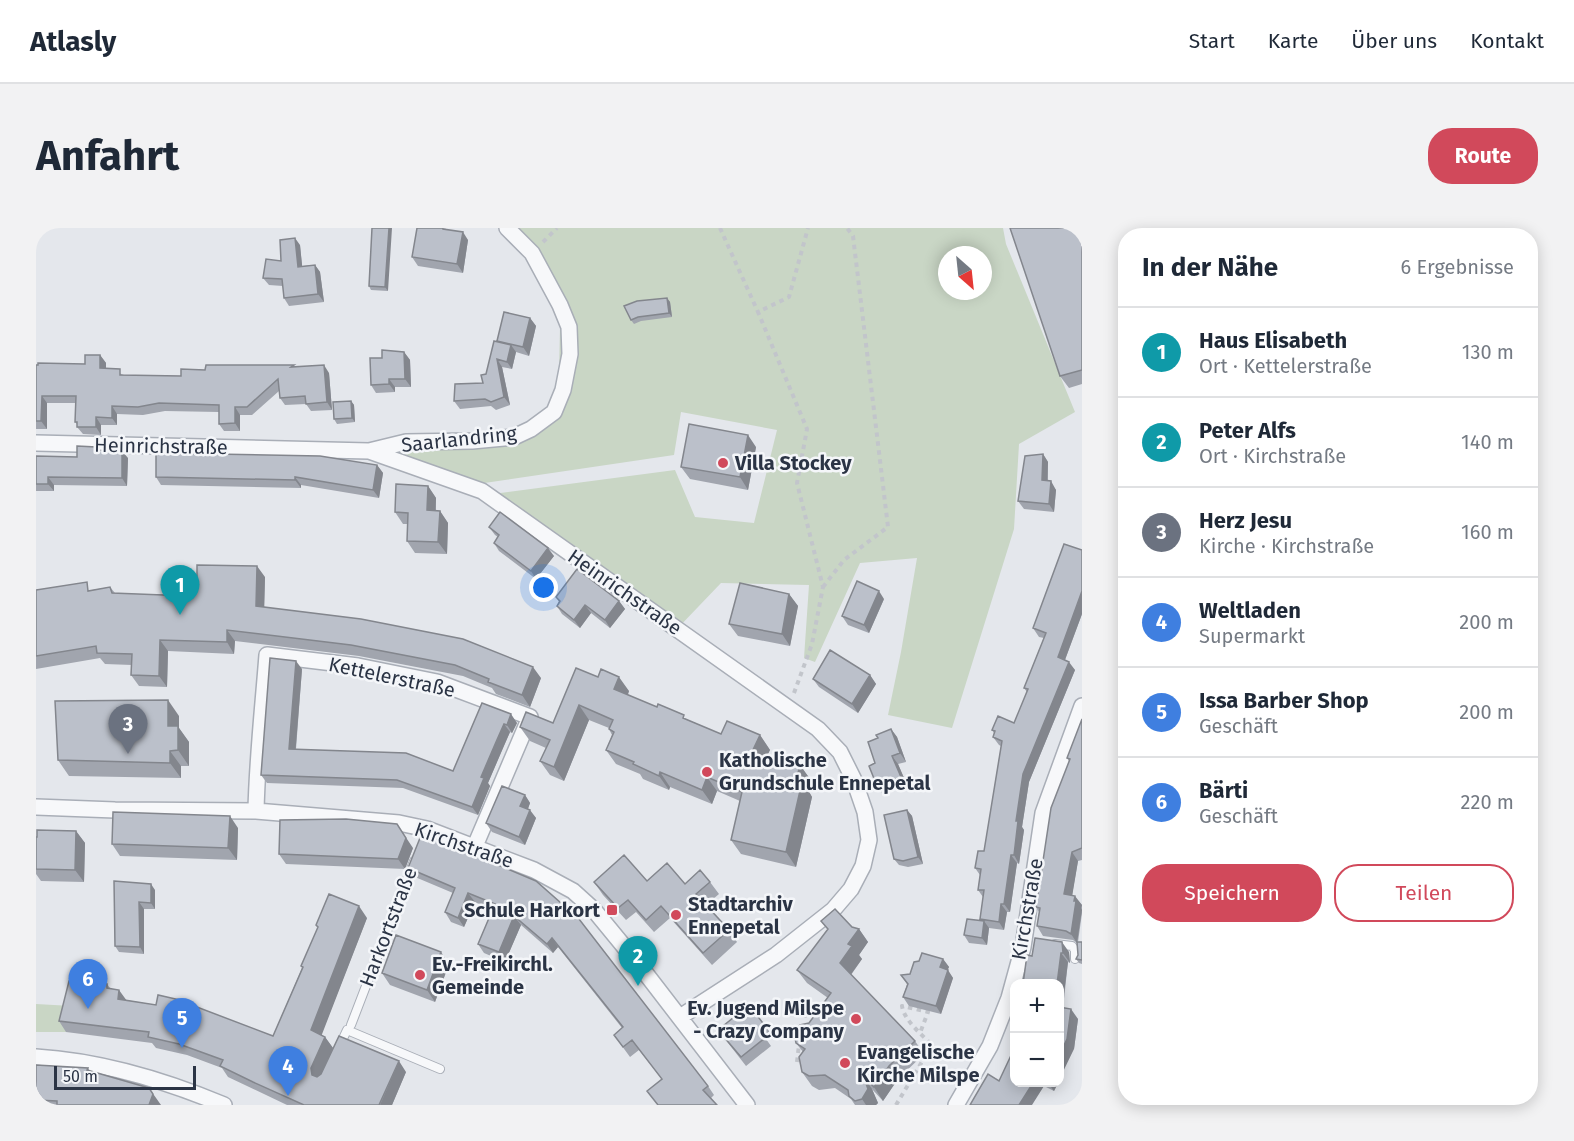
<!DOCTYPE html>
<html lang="de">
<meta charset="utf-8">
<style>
body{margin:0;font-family:"Fira Sans",sans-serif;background:#f2f2f3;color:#1f2937}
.controls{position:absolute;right:18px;bottom:18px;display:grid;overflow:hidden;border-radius:12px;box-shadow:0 3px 15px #0003}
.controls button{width:54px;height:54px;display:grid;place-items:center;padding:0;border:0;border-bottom:2px solid #e0e1e3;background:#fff;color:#1f2937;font:30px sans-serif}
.compass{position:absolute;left:902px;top:18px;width:54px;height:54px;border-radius:50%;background:#fff;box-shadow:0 3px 15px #0003;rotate:153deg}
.scale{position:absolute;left:18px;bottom:15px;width:142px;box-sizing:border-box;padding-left:6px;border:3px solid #2b3445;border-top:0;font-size:16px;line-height:21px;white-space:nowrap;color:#2b3445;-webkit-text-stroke:4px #f4f6f9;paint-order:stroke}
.you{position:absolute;left:508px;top:360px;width:21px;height:21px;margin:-15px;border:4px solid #fff;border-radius:50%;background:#1a73e8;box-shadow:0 0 0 9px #1a73e833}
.badge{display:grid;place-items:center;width:39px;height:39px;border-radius:50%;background:#d1495b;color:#fff;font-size:20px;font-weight:700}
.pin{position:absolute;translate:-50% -50px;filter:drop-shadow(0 2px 3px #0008)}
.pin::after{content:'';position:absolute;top:32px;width:21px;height:18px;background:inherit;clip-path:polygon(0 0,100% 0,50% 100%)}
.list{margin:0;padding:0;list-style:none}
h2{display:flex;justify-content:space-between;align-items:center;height:78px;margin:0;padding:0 24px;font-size:26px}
h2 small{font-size:20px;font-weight:400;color:#747a83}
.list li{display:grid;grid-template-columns:39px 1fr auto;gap:18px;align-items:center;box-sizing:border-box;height:90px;padding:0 24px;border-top:2px solid #e0e1e3}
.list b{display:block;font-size:22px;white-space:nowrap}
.list p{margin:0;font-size:20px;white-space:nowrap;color:#747a83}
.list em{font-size:20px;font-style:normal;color:#747a83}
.actions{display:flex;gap:12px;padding:18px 24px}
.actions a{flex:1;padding:14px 0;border:2px solid #d1495b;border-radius:24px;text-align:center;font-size:21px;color:#d1495b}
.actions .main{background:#d1495b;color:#fff}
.map{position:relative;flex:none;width:1046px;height:877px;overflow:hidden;border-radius:24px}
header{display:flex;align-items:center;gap:36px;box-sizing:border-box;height:84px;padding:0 30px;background:#fff;border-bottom:2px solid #e0e1e3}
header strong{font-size:28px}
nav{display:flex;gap:33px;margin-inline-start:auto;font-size:21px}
.intro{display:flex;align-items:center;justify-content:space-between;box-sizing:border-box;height:144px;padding:0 36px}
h1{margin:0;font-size:42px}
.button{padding:15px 27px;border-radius:24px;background:#d1495b;color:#fff;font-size:21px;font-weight:700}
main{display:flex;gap:36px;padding:0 36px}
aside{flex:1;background:#fff;border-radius:24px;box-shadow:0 3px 15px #0003}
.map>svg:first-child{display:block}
.green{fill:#c9d6c5;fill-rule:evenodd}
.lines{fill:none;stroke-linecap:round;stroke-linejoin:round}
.service-casing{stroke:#a9aeb7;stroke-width:10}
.minor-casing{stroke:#a9aeb7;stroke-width:18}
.path{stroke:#c2c5cb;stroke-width:4;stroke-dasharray:4.5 4.5;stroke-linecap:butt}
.service{stroke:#f7f8fa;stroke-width:8}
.minor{stroke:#f7f8fa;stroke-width:15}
.wall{fill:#a1a5ae}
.shaded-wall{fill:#83868d}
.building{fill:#bbc0ca;stroke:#83868d;stroke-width:1.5}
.poi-dot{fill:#d1495b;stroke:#f4f6f9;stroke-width:2}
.labels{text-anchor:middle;stroke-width:5;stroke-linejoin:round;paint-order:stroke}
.street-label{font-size:20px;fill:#2b3445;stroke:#f4f6f9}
.poi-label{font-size:20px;font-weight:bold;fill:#2b3445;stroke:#f4f6f9;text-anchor:start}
</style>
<header>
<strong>Atlasly</strong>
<nav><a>Start</a><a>Karte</a><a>Über uns</a><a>Kontakt</a></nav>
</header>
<div class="intro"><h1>Anfahrt</h1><a class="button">Route</a></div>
<main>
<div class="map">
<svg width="1046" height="877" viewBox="0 0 1046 877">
<rect width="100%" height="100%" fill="#e4e7ec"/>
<!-- green -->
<path class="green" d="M478,0H967L970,16L1039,184L983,216L978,301L916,500L852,487L865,424L881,330L824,335L779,434L768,430L773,357L685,355L640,402L449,267L639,242L659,289L718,295L741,202L645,184L638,227L428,258L361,234L362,210L475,204L512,183L523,148L524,99L509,52ZM911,27H947V63H911Z
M0,776L36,778L30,804H0Z"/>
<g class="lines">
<defs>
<path id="service" d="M1019,716L1036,718L1039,722V731
M315,797L378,633
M304,817L311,802L404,841"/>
<path id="minor" d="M0,215L333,223L446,263L782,501L804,524L818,552L829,584L833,612L827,638L815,661L797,682L740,727L644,789
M333,223L370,214L436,213L478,209L495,201L518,184L527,162L534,126L533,99L524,77L496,25L471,0
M0,579L79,582L220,583L363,595L391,601L498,642L537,663L558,682L604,738L711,877
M220,583C221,531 227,479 231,427L322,438L401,454L494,489L439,618
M0,829C65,833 128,852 188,877
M920,877L954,818L973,770L987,719L1007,585L1046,478"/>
</defs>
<!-- service casing -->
<use href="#service" class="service-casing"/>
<!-- minor casing -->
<use href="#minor" class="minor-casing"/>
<!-- path -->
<path class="path" d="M684,0L722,84
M507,14L521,0
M787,359L808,332L852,299L817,8L811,0
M758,465L776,416L787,359L761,255L771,201L722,84L753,69L772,0
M762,780L769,788L786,780
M761,834L763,817L765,814
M864,844L874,853
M860,877L896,817C885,806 868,792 866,778L892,784L884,805"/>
<!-- service -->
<use href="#service" class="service"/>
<!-- minor -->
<use href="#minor" class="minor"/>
</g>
<!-- wall -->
<path class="wall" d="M336,0L352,63L335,62L333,58Z
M409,0L410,2L432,12L427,45L382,38L376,29Z
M1046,0V156L1033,160L1024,148Z
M264,17L266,38L279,37L284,44L288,74L253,78L248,70L247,58L233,57L227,50L245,33Z
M631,70L634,74L636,89L605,93L598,96L595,92Z
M494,90L500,98L493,128L480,124L476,141L466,139L474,177L460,182L455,178L424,181L418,173L447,155L450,146Z
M368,124L374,132L375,159H359V164L340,165L335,157L346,130Z
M64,127L70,135V140L88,147L145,148L169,142L258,137L259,139L293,145L296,182L275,183L270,176L249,177L244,170L243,163L216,187H204V203H188L183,196V184L129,183L107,187L81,186V197H65V207L47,206L41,199V196L39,194L40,175H11V201H0V137L49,136Z
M315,173L318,177L319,194L301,196L298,191Z
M720,219L712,262L654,251L645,239Z
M63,222L92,230L91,258L18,257V263H0V228L41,229Z
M1007,226L1012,234V253L1020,262L1018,284L988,281L982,273Z
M341,237L347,245L343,270L265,257V260L125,257L120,249Z
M392,258L400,270V283H404L412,295L411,326L379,325L371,313L372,296H367L359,284Z
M453,299L518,328L500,351L463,323L458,315L462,309L459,307Z
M229,349L228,379L505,450L494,479L460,466L456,460L427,448L323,428L199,413L198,426L132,423L131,459L103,458L95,447L96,437L69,436L64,430L0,441V362H56L74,359L79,365L153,368Z
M753,366L762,378L754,418L702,408L693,396Z
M520,369L583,373L589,381L574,400L555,385L544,400L526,386L521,378L523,374Z
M848,371L833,405L812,397L806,388Z
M1046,386L1029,432L1039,442L993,554L986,599L988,602L983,636L981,635L974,684H971L968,702L953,700L951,717L933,715L928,707L945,693L944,691L947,669L942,662L944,647L939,640L948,623L965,518L963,517L957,509L958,505L956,502L978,495L991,464L988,460L1008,410L1003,409L997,400Z
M540,440L593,463L592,467L685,506L724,507L734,522L730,529L764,537L774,551L772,562L776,569L760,639L705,626L695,612L704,573L681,563L676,576L634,559L633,562L607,551L604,546L580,536L570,522L576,507L573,501V500L553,492L528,553L514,547L504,533L510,520L494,513L484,499L517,495Z
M266,441L260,521L417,543L446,475L481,495L476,505L474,504L466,522L452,555L454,558L442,587L367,560L231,555L225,547Z
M834,447L840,456L822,485L783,459L777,451Z
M143,488V500L153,514V538H145V550L33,548L22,532Z
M1046,491V632L1042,633L1036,667L1046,677V685L1042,714H1046V736L1043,735L1040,731L1042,727L1041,715L1037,712L1007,708L1001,698L1003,684L1000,679L1033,533L1031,530Z
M855,501L861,509L870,534L862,536L871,557L847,566L841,558L839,535L842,510Z
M489,567L494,575L492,581L500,590L489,617L456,604L450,595Z
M871,582L876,588L887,636L872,639L863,637L858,631Z
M202,600L201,632L84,628L76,616Z
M40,603L49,615L48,654L5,653L0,646V609Z
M377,620L369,641L250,636L243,626Z
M372,640L500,653L672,858L678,867L675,870L681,877H622L611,863L626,851L603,822L594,829L578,807L586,800L522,719L517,725L485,697L469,734L448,725L442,716L456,682L439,674L428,699L415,694L409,684L417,665L379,649Z
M78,653L119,662V681H108V726L83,724L79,718Z
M558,654L649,656L674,654L683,666L670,677L693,702L701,714L676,737L634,690L618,704L600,684L590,692L567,667Z
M331,690L285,807L289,809L297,820L285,846L370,844L356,877H251L192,849L186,840L151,827L120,820L116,815L30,804L23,793L71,756L74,760L90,772L120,777H155L237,808L266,740L265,738L282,700L280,697Z
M785,693L823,701L832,714L823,727L826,731L815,747L879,813L888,826L862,851L847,873L836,861L842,875L840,877H819L815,871L799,860L783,862L776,858L766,844L767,824L760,815L792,770L771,755L761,742L792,702Z
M1033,724L1034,735L1032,734L1027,780L1042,791L1038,821L996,728Z
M907,731L913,739L911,742L917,750L905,786L873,778L867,769L871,756L865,747L874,746Z
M413,736L399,774L354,757L346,745Z
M730,799L736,807L730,811L735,818L710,838L682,802Z
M0,837L52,840L54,843L125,877H0Z
M963,853L978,855H1022L1018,863L1008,858Z"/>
<!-- shaded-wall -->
<path class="shaded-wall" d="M353,0H356L352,63L349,59Z
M427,4L432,12L427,45L421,36Z
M259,10L264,17L267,46L262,39Z
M279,37L284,44L288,74L282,66Z
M631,70L634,74L636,89L633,85Z
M494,90L500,98L493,128L487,119Z
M475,117L480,124L476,141L471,134Z
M368,124L374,132L375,159L369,151Z
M64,127L70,135V148L64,140Z
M461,131L466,139L474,177L468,169Z
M288,137L293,145L296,182L291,174Z
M353,151L359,159V164L353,156Z
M6,168L11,175V201L5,193Z
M315,173L318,177L319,194L316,190Z
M76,178L81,186V197L76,190Z
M199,179L204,187V203L199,195Z
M60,189L65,197V207L60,199Z
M712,207L720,219L712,262L704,249Z
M86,223L92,230L91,258L86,250Z
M1007,226L1012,234L1011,261L1006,252Z
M341,237L347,245L343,270L337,262Z
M12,249L18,257V263L12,256Z
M259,249L265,257V260L259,252Z
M1015,253L1020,262L1018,284L1013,276Z
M392,258L400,270L399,294L391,282Z
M404,283L412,295L411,326L402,314Z
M512,320L518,328L500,351L495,343Z
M221,338L229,349L228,389L220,378Z
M843,363L848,371L833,405L828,397Z
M1046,363V386L1027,437L1022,429Z
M753,366L762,378L754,418L746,406Z
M583,373L589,381L574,400L569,392Z
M549,377L555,385L544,400L538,392Z
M191,402L199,413L198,426L191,414Z
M124,412L132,423L131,459L123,448Z
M260,433L266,441L259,529L253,521Z
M1033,434L1039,442L993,554L986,599L988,602L983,636L978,627L980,593L987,546Z
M497,439L505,450L494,479L486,467Z
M834,447L840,456L822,485L816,476Z
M583,449L593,463L588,475L578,461Z
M132,472L143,488V500L153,514V538L142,522L132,498Z
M543,477L553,492L528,553L518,539Z
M475,486L481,495L476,505L471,497Z
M468,496L474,504L452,555L454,558L442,587L436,579L445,549Z
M855,501L861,509L870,534L864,525Z
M724,507L734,522L725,540L715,526Z
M134,523L145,538V550L134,535Z
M856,528L862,536L871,557L865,549Z
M764,537L774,551L772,562L776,569L760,639L750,624L760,553Z
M624,544L634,559L633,562L623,548Z
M671,549L681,563L676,576L666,562Z
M489,567L494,575L490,586L484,578Z
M494,582L500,590L489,617L483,609Z
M871,582L876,588L887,636L882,629Z
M194,588L202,600L201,632L192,620Z
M361,596L377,620L369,641L362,631Z
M40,603L49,615L48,654L39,642Z
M1036,624L1042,633L1035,675L1028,666Z
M975,627L981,635L974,684L968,676Z
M115,656L119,662V681L115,675Z
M432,665L439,674L428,699L422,690Z
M1039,668L1046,677L1045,680L1046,682L1041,715L1035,706Z
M103,674L108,681V726L104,719Z
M965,676L971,684L968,702L963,694Z
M323,678L331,690L283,814L275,802Z
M478,688L485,697L469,734L463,724Z
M948,693L953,700L951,717L946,710Z
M823,701L832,714L823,727L826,731L813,749L804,735L812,716Z
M516,710L522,719L517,725L511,716Z
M1026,714L1033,724L1034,735L1027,725Z
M405,724L413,736L399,774L391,762Z
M1025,725L1032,734L1025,789L1023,786V756H1021Z
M907,731L913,739L909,748L904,739Z
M912,742L917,750L905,786L900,778Z
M83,762L91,773L82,771Z
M1035,781L1042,791L1038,821L1023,852V828Z
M289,809L297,820L283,852L276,847L275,840Z
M363,833L370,844L356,877H344Z
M853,838L862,851L847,873L838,859Z
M827,848L836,861L842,875L840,877H830L826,871Z
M997,855H1005L1008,858L996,877H983Z
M1012,855H1022L1018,863Z
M113,860L125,877H113Z"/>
<!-- building -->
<path class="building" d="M336,0H353L349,59L333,58Z
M381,0H407V1L427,4L421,36L376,29Z
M974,0H1046V142L1024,148Z
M259,10L262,39L279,37L282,66L248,70L246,51L227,50L230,31L245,33L244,12Z
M631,70L633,85L602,89L595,92L588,78L601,73Z
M468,84L494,90L487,119L461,113Z
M458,113L475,117L471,134L461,131L468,169L455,174L449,171L418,173L419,156L447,155L445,147L450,146Z
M346,122L368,124L369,151H353V156L335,157L334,130H346Z
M49,127H64V140L84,141V147L145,148V141L169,142L170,137H258L255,139L288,137L291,174L270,176L269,168L244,170L242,151L211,179H199V195L183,196V177L123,175L102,179L76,178V190L60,189V199H41V194H39L40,168H6L5,193H0V137H2V135L49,136Z
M315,173L316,190L298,191L297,174Z
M653,196L712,207L704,249L645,239Z
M41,218L60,219V222L86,223V250L12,249V256H0V228L41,229Z
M120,225L284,228L341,237L337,262L259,249V252L120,249Z
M1007,226L1006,252L1015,253L1013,276L982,273L989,228Z
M360,256L392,258L391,282L404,283L402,314L371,313L372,285L359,284Z
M464,284L512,320L495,343L458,315L463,307L453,299Z
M1028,316L1046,322V363L1022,429L1033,434L987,546L980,593H982L978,627H975L968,676H965L963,694L944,691L948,662H942L945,641L939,640L942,623H948L966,513L957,509L959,503L956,502L962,488L978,495L992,461L988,460L1010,405L997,400Z
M161,337L221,338L220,378L325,391L427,411L497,439L486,467L452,454L453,451L419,437L315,417L191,402V414L124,412L123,448L95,447L96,426L61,425L60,418L0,428V362L51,354L52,363L74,359L76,365L153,368L154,348H161Z
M541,341L583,373L569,392L549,377L538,392L521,378L524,373L520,369Z
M821,353L843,363L828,397L806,388Z
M704,355L753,366L746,406L693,396Z
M794,422L834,447L816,476L777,451Z
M234,430L260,433L253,521L370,525L417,543L446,475L475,486L471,497L468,496L460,514L445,549L448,550L436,579L361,552L225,547Z
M540,440L562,449L565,441L583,449L578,461L621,479L622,476L648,487L647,490L685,506L691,493L724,507L715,526L764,537L760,553L766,554L750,624L695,612L706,564L671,549L666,562L624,544L623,548L597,536L598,534L570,522L578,504L573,501L577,492L543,477L518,539L504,533L514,512L484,499L490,484L517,495Z
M132,472V498H142V522L134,523V535L22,532L19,473Z
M1046,491V620L1036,624L1028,666L1039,668L1038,673H1040L1035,706L1030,703L1001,698L1004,680L1000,679L1015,580L1034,531L1031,530Z
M855,501L864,525L856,528L865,549L841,558L833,538L839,535L832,514L842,510L840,507Z
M466,558L489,567L484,578L494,582L483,609L450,595Z
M871,582L882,629L867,633L858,631L848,587Z
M77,584L194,588L192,620L76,616Z
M310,591L361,596L370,610L362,631L243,626L244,592Z
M1,602L40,603L39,642L0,641V609H1Z
M386,605L500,653L543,691L672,858L667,862L681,877H622L611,863L626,851L596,812L587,819L578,807L587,799L516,710L511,716L478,688L463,724L442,716L459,676L432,665L422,690L409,684L419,660L372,640Z
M588,627L611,653L631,635L649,656L664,642L674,654L660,666L693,702L667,725L625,678L610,692L592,672L582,680L558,654Z
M78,653L115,656V675L103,674L104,719L79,718Z
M293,666L323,678L275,802L289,809L275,840L276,847L281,849L285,846L303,808L363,833L343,877H344H268L217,854L184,838L187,832L143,816L112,809L113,804L23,793L33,753L71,756V760L83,762L82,771L120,777L122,767L153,774V776L237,808L267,739L265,738L282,699L280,697Z
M799,681L816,699L823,701L812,716L816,718L804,735L879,813L853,838L838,859L827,848L832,861L826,871L819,873L813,868L812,862L789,847L773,848L766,844L763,829L769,821L760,815L758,805L764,797L773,795L795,765L761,742L792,701L785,693Z
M931,691L948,693L946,710L928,707Z
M360,707L405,724L391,762L346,745Z
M999,710L1026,714L1027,725H1025L1021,756H987L991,727L996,728Z
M1041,714H1046V732L1040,731L1042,727Z
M886,725L907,731L904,739L912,742L900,778L867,769L872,756L865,747L874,746L878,734L883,733Z
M713,777L730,799L724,804L729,810L705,829L682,802Z
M1023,779L1035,781L1031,811L1023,828Z
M978,821V855H997L983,877H934L952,846L963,853Z
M0,837L52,840L51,842L113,860L117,866L113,877H21V873L0,872Z"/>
<!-- markers -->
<g class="poi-dot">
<circle cx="687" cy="235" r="6"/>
<circle cx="671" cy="544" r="6"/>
<rect x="570" y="676" width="12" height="12" rx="3"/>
<circle cx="640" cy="687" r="6"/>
<circle cx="384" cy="747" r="6"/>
<circle cx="820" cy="791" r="6"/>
<circle cx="809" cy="835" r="6"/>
</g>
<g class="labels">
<!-- street labels -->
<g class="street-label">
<text transform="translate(423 211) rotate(-6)" y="7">Saarlandring</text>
<text transform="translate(125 218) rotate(1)" y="7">Heinrichstraße</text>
<text transform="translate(589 364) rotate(35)" y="7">Heinrichstraße</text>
<text transform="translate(356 449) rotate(12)" y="7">Kettelerstraße</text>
<text transform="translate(428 617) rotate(19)" y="7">Kirchstraße</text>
<text transform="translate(991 681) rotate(-80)" y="7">Kirchstraße</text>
<text transform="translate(352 699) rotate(-69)" y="7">Harkortstraße</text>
</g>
<!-- poi labels -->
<g class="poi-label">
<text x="699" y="242">Villa Stockey</text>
<text x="683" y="539">Katholische<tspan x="683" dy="23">Grundschule Ennepetal</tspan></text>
<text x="652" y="683">Stadtarchiv<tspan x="652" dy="23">Ennepetal</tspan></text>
<text x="564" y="689" text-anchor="end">Schule Harkort</text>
<text x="396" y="743">Ev.-Freikirchl.<tspan x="396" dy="23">Gemeinde</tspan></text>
<text x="808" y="787" text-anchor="end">Ev. Jugend Milspe<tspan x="808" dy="23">- Crazy Company</tspan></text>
<text x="821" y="831">Evangelische<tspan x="821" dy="23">Kirche Milspe</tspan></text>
</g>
</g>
</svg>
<div class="controls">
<button>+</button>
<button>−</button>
</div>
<svg class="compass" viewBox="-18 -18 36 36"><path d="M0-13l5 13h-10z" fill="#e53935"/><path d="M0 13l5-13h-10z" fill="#747a83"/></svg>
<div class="scale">50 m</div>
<div class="you"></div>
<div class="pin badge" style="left:144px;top:387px;background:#0f9aa8">1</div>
<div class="pin badge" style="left:602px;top:758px;background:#0f9aa8">2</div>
<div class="pin badge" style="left:92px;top:526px;background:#6b7280">3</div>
<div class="pin badge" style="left:252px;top:868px;background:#3f7fe0">4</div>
<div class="pin badge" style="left:146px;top:820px;background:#3f7fe0">5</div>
<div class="pin badge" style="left:52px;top:781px;background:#3f7fe0">6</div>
</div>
<aside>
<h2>In der Nähe<small>6 Ergebnisse</small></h2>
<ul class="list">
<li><span class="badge" style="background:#0f9aa8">1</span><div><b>Haus Elisabeth</b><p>Ort · Kettelerstraße</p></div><em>130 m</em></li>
<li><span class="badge" style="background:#0f9aa8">2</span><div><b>Peter Alfs</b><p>Ort · Kirchstraße</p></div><em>140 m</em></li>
<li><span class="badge" style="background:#6b7280">3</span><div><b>Herz Jesu</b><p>Kirche · Kirchstraße</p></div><em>160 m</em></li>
<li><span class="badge" style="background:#3f7fe0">4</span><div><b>Weltladen</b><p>Supermarkt</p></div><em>200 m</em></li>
<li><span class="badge" style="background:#3f7fe0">5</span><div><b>Issa Barber Shop</b><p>Geschäft</p></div><em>200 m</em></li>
<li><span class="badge" style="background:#3f7fe0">6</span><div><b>Bärti</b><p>Geschäft</p></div><em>220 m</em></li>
</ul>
<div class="actions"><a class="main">Speichern</a><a>Teilen</a></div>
</aside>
</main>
